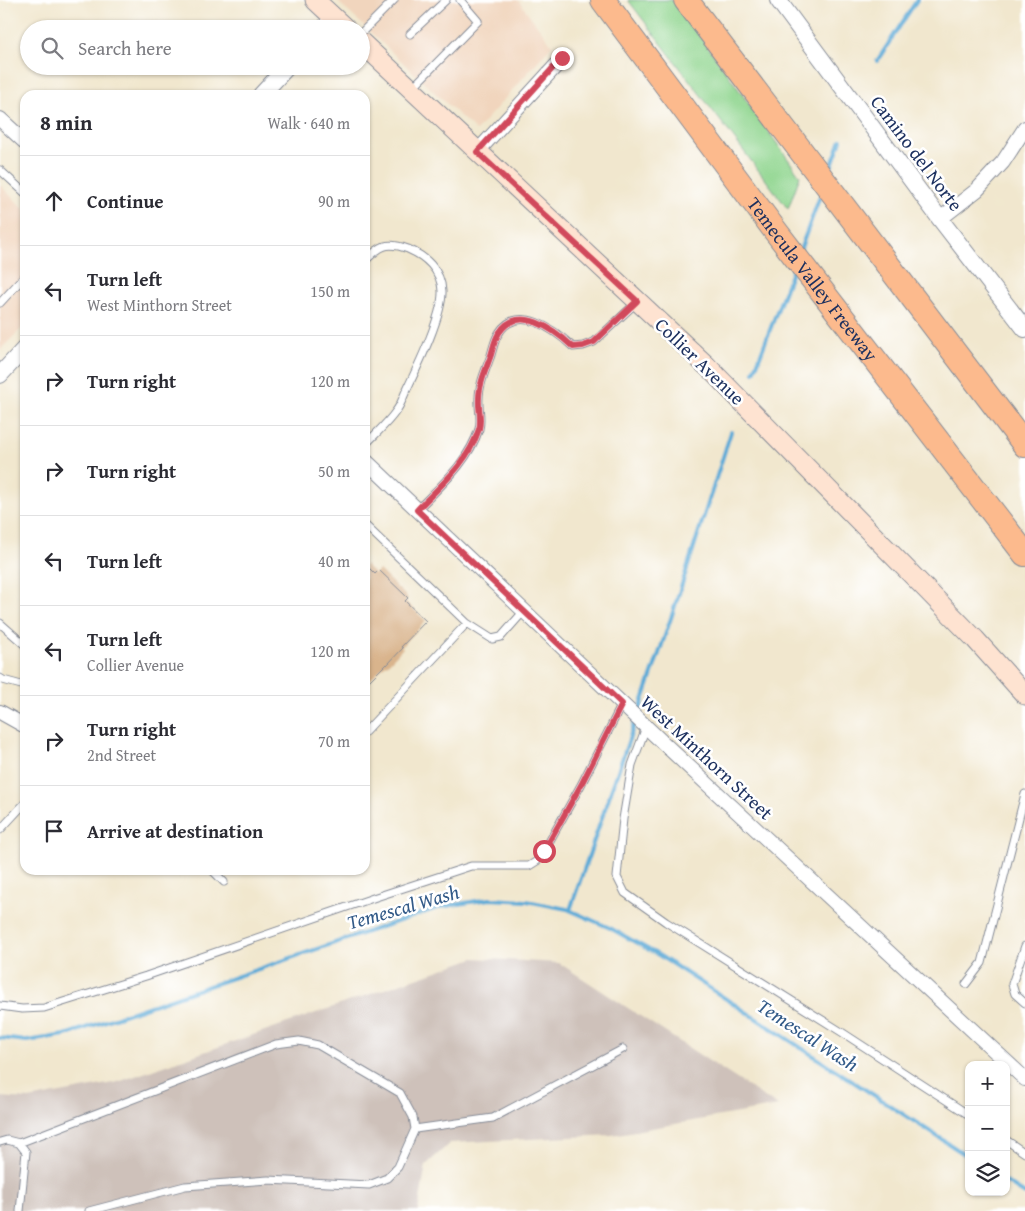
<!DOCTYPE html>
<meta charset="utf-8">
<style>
body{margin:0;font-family:"Gentium Book Plus",serif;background:#f2f2f3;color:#2b2b33}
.controls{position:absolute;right:15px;bottom:15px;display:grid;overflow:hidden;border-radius:10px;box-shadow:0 1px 4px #0004}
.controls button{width:45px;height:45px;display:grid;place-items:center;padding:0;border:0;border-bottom:1px solid #e1e1e2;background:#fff;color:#2b2b33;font:25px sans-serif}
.stop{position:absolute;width:15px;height:15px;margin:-11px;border:4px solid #d1495b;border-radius:50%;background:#fff}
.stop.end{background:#d1495b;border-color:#fff;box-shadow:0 1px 5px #0008}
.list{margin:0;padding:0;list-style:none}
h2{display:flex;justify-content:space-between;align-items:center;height:65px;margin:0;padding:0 20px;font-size:21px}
h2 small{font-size:16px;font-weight:400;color:#7c7c81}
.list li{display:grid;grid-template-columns:32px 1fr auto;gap:15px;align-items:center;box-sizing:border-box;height:90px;padding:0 20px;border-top:1px solid #e1e1e2}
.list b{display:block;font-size:19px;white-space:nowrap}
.list p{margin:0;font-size:16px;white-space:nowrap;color:#7c7c81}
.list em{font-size:16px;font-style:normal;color:#7c7c81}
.icon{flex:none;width:28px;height:28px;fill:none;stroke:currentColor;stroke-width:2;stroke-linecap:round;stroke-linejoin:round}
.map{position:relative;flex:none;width:1025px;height:1211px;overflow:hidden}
.search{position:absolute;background:#fff;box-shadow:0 1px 4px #0004;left:20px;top:20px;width:350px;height:55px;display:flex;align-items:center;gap:12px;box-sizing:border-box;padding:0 18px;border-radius:28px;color:#7c7c81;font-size:19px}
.panel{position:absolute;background:#fff;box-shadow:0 1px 4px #0004;left:20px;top:90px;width:350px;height:785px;border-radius:15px}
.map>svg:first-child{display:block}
.built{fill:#f1d5bd}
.industrial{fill:#cec1ba}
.green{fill:#90d58f;stroke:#568276}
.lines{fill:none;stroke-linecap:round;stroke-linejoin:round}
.stream{stroke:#5eabd7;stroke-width:4}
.building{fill:#d9b48c}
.service-casing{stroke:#868b96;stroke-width:9}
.minor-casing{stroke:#868b96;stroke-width:16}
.tertiary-casing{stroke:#868b96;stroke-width:18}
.secondary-casing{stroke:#868b96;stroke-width:21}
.motorway-casing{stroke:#868b96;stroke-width:26}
.service{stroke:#fff;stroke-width:7}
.minor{stroke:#fff;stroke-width:14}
.tertiary{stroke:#fff;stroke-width:16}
.secondary{stroke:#fee3d1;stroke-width:19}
.motorway{stroke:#fcba8d;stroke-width:24}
.route{stroke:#d1495b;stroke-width:6}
.labels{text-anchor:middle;stroke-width:5;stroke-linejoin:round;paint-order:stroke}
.street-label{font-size:19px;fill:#1b2f5e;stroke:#fff}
.water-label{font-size:20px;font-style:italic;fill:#325a88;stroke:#fff}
</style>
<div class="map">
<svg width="1025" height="1211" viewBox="0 0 1025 1211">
<rect width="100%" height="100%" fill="#fff"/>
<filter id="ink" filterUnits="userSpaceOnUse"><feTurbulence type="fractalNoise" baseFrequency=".02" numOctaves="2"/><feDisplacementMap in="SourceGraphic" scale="10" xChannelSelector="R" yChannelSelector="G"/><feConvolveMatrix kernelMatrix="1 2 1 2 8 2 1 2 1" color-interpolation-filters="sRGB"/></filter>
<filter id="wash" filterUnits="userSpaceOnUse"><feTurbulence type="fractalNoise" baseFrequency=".0096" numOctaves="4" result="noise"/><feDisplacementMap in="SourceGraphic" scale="20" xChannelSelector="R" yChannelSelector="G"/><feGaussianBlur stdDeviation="1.12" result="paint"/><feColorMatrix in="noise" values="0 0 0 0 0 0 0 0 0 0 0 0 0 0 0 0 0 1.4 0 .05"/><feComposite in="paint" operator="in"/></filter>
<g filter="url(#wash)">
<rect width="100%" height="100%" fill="#f1e7ce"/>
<!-- built -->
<path class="built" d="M336,0H518L552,45L476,131Z
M0,185L25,210V325L0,350Z"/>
<!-- industrial -->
<path class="industrial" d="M474,958L559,963L778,1106L612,1135L450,1143L426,1165L418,1211H0V1097L29,1099L118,1082Z"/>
<!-- green -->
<path class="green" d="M628,0H672L717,59L800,176L788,209Z"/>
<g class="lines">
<!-- stream -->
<path class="stream" d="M877,61L917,0
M829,173L841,140
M800,250L822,191
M754,372L793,269
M638,715L672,615L731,432
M570,910L635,722
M0,1038L27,1041L65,1035L440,907L489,899L527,901L567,909L610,928L660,956L969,1157
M1006,1182L1025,1194"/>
</g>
<g id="blocks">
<!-- building -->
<path class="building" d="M365,564L375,574L379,570L408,598L405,601L426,621L401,647L403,648L387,665L386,664L365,685Z"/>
</g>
</g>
<g filter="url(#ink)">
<use href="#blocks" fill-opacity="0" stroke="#868b96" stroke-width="1"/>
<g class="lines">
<defs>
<path id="service" d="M361,33L394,0
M410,34L446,0
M412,88L478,21L460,0
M0,170L25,193
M365,261C380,246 386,241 408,249C425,256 441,270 442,291C443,315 417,368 406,391C403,397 401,405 396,411C388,423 375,434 365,445
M0,303L25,276
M417,510C441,485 468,463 479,429C482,418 478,409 479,398C479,385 485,371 490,358C493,350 494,340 499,333C518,303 555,330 573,347L583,346L594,342L636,303
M365,525L467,623L492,639L501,637L524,611
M0,623L25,645
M0,678L3,680L25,686
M646,727L632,765L623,819L617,877L625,893L666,922L840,1031L969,1115
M365,732L467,623
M0,830L25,803
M212,870L224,882
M1025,946L1012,984L1015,994L1025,1003
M966,984L982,963L1025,794
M0,1006L22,1009L44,1008L146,976L376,897L471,866H529L537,861L544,851L581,785L622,704
M415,1129L493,1118L623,1049
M1006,1140L1025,1153
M0,1142L7,1140L19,1143L26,1152L20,1211
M19,1143L276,1044L299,1041L318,1045L400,1093L413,1117L415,1129L398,1167L387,1178L369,1185L268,1180L185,1186L89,1211"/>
<path id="minor" d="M0,119L25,142
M477,152L563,58
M940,219L977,190L1003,162L1025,128
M365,460L659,739L1025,1079
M0,712L25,726"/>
<path id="tertiary" d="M778,0L940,219L1025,329
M323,29L334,18
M261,95L288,66
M0,375L25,348"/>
<path id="secondary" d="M315,0L346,29
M361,42L707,366L975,639L1025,695"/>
<g id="motorway">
<path id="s1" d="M603,0L777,233L1025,554"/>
<path d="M686,0L1025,445"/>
</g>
</defs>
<!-- service casing -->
<use href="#service" class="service-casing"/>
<!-- minor casing -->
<use href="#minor" class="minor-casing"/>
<!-- tertiary casing -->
<use href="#tertiary" class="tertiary-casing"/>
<!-- secondary casing -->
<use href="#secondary" class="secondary-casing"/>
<!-- motorway casing -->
<use href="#motorway" class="motorway-casing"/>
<!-- service -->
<use href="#service" class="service"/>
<!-- minor -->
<use href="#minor" class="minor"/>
<!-- tertiary -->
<use href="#tertiary" class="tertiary"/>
<!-- secondary -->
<use href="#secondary" class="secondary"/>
<!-- motorway -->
<use href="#motorway" class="motorway"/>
</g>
</g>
<g class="lines" filter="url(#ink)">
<!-- route -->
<path class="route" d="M544,851L581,785L622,704L417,510C441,485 468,463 479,429C482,419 478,409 479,398C479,385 485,371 490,358C493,350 494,340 499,333C518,303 555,330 573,347L583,346L594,342L637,301L477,152L562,58"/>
</g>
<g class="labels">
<!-- street labels -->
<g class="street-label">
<text transform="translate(917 153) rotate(53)" y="7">Camino del Norte</text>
<text dy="7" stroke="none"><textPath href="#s1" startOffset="349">Temecula Valley Freeway</textPath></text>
<text transform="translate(700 361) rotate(44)" y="7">Collier Avenue</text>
<text transform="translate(707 757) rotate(43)" y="7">West Minthorn Street</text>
</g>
<!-- water labels -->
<g class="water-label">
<text transform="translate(403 907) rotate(-16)" y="7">Temescal Wash</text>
<text transform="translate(808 1035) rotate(33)" y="7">Temescal Wash</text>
</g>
</g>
</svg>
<div class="controls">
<button>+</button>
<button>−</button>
<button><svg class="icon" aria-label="layers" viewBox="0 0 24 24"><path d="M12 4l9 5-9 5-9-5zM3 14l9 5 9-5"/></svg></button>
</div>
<div class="stop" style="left:544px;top:851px"></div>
<div class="stop end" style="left:562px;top:58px"></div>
<div class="search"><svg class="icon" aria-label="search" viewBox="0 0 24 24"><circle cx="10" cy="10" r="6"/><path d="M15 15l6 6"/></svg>Search here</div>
<section class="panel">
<h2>8 min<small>Walk · 640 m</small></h2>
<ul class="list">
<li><svg class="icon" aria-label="ahead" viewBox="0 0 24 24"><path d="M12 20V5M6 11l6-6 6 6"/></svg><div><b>Continue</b></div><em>90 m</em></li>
<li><svg class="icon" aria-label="left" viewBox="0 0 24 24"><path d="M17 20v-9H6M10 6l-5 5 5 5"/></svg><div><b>Turn left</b><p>West Minthorn Street</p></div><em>150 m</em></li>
<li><svg class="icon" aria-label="right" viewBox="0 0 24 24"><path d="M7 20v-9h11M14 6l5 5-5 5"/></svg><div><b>Turn right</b></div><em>120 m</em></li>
<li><svg class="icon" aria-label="right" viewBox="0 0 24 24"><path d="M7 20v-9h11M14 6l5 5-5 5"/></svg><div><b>Turn right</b></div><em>50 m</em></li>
<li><svg class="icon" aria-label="left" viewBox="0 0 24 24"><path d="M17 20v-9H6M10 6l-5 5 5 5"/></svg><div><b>Turn left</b></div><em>40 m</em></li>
<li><svg class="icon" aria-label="left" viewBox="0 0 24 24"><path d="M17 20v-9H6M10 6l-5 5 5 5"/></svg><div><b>Turn left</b><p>Collier Avenue</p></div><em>120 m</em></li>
<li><svg class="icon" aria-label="right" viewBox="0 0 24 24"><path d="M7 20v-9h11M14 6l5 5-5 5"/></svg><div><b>Turn right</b><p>2nd Street</p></div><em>70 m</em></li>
<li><svg class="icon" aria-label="arrive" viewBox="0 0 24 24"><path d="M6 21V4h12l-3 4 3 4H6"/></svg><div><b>Arrive at destination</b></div></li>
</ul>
</section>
</div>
